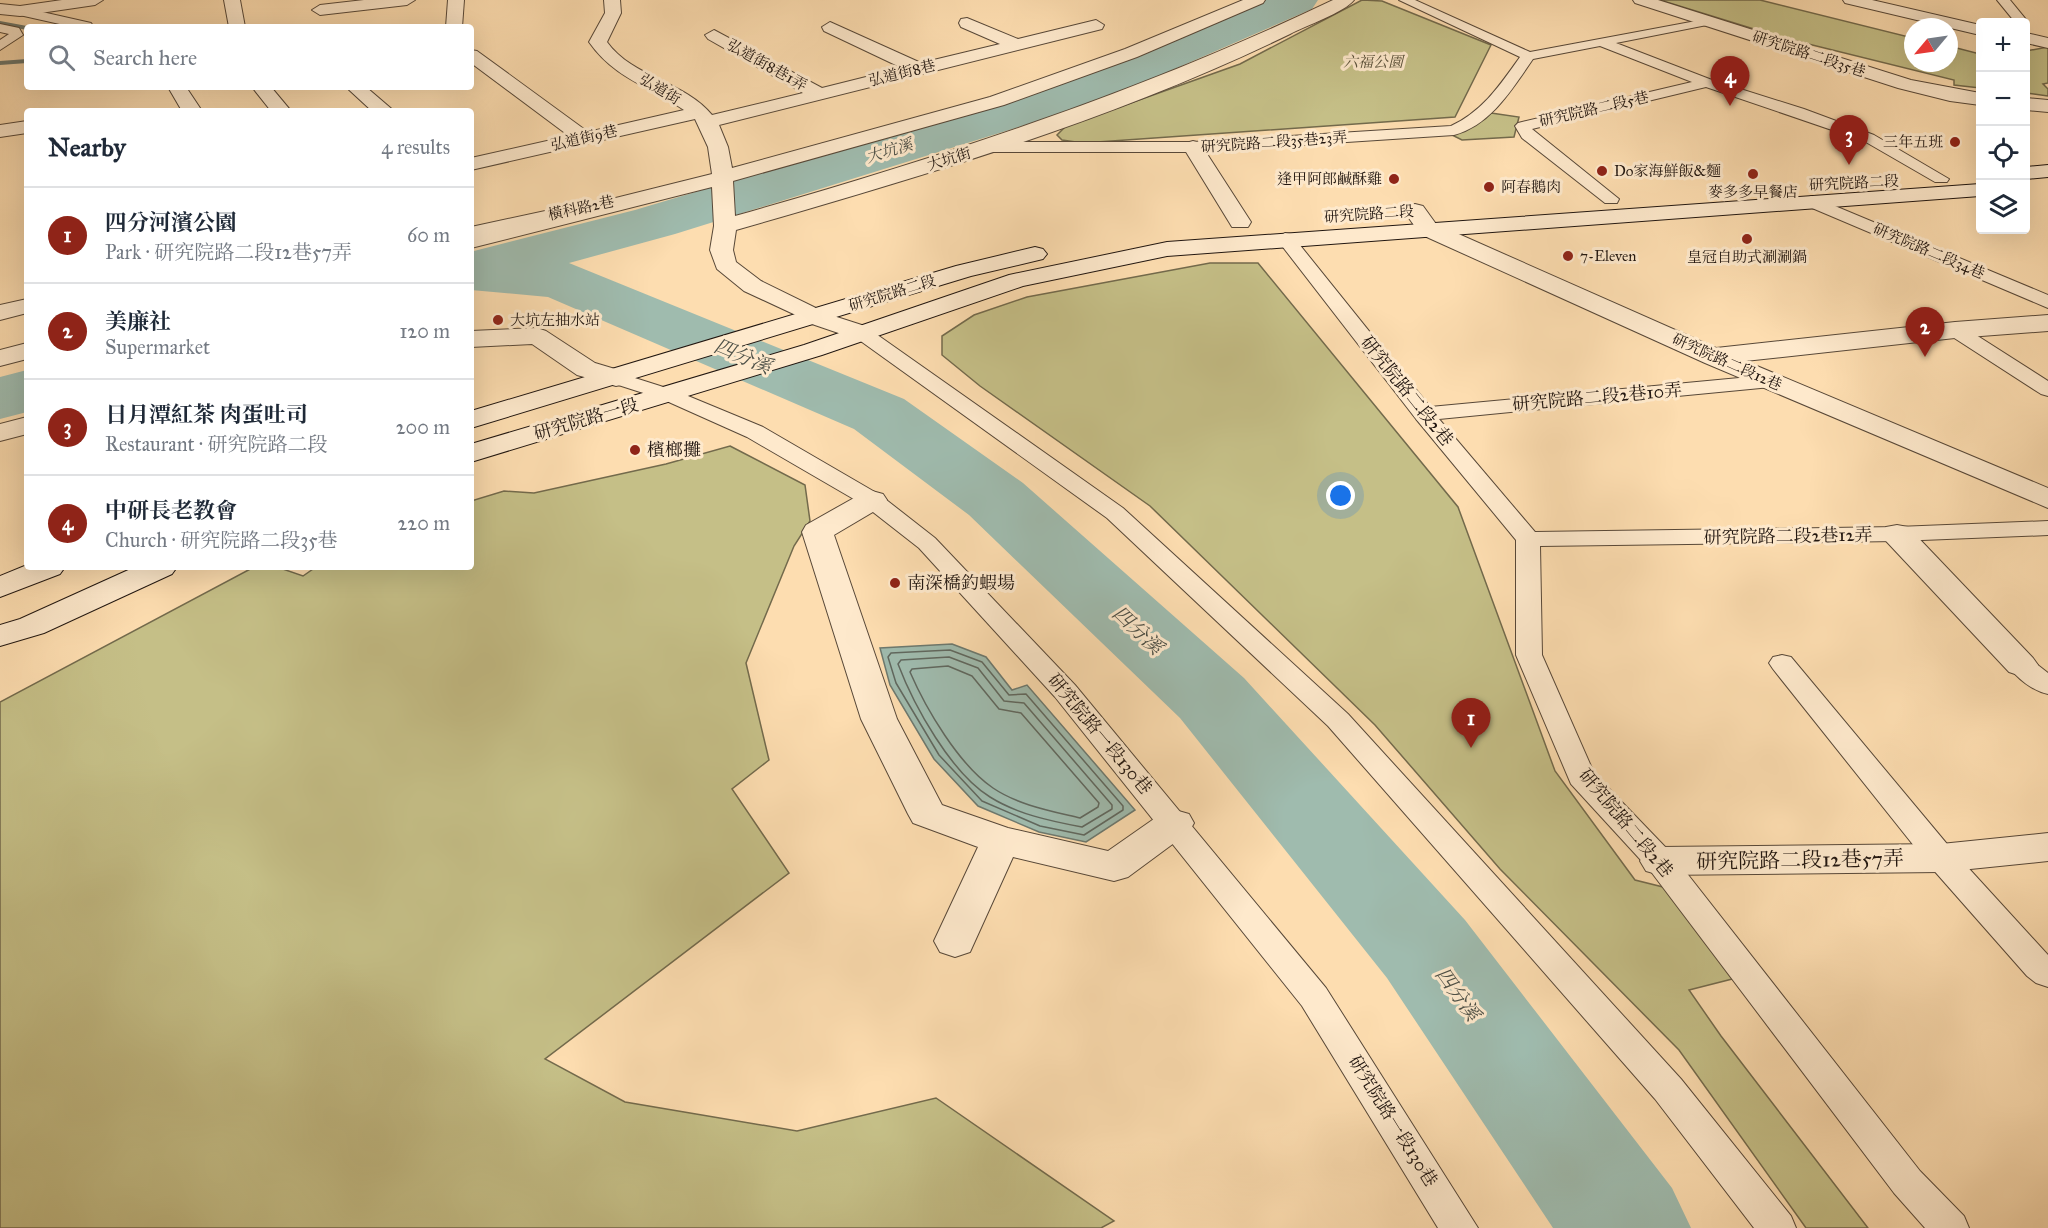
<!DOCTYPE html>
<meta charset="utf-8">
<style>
body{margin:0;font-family:"IM FELL Great Primer","Noto Serif TC",serif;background:#f6f6f7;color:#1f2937}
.controls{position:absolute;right:18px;top:18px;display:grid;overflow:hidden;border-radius:6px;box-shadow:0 6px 24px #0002}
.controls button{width:54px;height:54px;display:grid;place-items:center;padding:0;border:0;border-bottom:2px solid #e0e1e3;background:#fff;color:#1f2937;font:30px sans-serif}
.compass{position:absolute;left:1904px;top:18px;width:54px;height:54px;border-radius:50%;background:#fff;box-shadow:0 6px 24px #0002;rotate:241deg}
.you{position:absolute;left:1341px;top:496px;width:21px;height:21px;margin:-15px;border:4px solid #fff;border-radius:50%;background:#1a73e8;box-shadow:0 0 0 9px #1a73e833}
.badge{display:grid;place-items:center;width:39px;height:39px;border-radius:50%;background:#8f2418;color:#fff;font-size:20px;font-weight:700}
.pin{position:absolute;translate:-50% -50px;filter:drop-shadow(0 2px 3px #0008)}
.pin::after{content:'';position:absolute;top:32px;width:21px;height:18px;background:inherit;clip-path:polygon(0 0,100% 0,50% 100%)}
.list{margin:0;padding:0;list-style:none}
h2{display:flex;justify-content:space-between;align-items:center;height:78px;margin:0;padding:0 24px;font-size:26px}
h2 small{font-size:20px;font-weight:400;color:#747a83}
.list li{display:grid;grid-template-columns:39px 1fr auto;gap:18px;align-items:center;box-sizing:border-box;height:96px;padding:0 24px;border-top:2px solid #e0e1e3}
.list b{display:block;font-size:22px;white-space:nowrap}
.list p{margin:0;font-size:20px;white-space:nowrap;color:#747a83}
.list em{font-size:20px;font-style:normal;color:#747a83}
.icon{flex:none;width:33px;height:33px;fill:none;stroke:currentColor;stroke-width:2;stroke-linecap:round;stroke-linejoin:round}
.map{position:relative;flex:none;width:2048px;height:1228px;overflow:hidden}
.search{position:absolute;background:#fff;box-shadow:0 6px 24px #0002;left:24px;top:24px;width:450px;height:66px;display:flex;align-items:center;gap:15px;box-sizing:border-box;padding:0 21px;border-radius:6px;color:#747a83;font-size:22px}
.panel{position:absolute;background:#fff;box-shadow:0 6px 24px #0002;left:24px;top:108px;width:450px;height:462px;border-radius:6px}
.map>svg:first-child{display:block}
.green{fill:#c5bf87;stroke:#736a4c;stroke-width:1.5}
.water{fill:#9fbbae;stroke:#6d796f;stroke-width:1.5}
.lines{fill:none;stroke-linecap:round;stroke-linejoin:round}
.shore{stroke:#60685f;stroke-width:1.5}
.stream{fill:#6d796f;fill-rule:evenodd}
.river{fill:#9fbbae;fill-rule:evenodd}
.service-casing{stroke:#584838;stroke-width:2}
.pedestrian-casing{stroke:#584838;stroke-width:2}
.minor-casing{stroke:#584838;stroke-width:2}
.tertiary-casing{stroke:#584838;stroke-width:2}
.secondary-casing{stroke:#211610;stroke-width:2}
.service{fill:#fee9cc;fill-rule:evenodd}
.pedestrian{fill:#fee9cc;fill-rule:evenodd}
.minor{fill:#fee9cc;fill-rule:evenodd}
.tertiary{fill:#fee9cc;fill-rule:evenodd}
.secondary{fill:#fee9cc;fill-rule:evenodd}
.poi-dot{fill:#8f2418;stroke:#fee9cc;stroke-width:2}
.labels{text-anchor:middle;stroke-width:6;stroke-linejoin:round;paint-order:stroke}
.far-street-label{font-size:15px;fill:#211610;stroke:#fee9cc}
.far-park-label{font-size:15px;font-style:italic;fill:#5a513a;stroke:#fee9cc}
.far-poi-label{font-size:15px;fill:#211610;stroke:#fee9cc;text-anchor:start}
.far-water-label{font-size:16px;font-style:italic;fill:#4d5047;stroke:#fee9cc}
.street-label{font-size:18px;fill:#211610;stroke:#fee9cc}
.poi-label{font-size:18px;fill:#211610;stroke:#fee9cc;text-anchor:start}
.water-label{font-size:20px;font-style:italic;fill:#4d5047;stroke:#fee9cc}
.near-street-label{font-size:21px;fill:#211610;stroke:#fee9cc}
</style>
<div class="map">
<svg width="2048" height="1228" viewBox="0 0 2048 1228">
<rect width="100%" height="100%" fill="#fdddb0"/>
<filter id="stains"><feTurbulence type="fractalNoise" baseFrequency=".00333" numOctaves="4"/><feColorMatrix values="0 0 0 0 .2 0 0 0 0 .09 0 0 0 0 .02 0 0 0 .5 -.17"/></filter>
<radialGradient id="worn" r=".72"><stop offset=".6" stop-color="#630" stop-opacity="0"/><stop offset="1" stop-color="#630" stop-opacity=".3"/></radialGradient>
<!-- green -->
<path class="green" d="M1362,0L1382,1L1491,45L1455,117L1083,143L1062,140L1057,135L1066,126L1240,64Z
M1660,0H1760L1913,38V63H1949V46L1980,54V88L1954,85V80L1780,37Z
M2048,47V83L2043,84L2048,89V96L2026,93V51Z
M1491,113L1519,117L1514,137L1462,140L1448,133Z
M1210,263H1258L1458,507L1555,771L1635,880L1675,890L1744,976L1689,990L1721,1036L1868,1228H1806L1679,1050L1500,869L1375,725L1150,506L980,386L942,355V336L974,315L1027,297Z
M730,446L805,485L810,521L794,546L746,663L769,760L732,789L789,873L545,1059L625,1102L797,1131L936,1098L1114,1221L1101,1228H0V702L254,567H277L303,576L316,567H471V501L504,491L534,493L666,464Z"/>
<!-- water -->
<path class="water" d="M952,644L986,657L1012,690L1027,685L1135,810L1086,842L1039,832L978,806L934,759L890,685L880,648Z"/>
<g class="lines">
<!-- shore -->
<path class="shore" d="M950,650L982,662L1009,695L1026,694L1123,806V810L1084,835L1040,826L982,801L939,755L896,683L888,657L891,653Z
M949,657L978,668L1004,701L1024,703L1112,805V809L1082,827C1050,821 1017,814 990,797C951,773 914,706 898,664L901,660Z
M948,666L972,676L999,709L1021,713L1099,803L1098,807L1080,818C1051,811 1018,805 993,788C959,765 926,709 910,672L912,669Z"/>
<!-- stream -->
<path class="stream" d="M0,21L27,26L30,27H27V30L0,25Z
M27,59V63L0,65V61Z"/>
<!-- river -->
<path class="river" d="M1261,0H1318L1312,9L1099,102L675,234L569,263L904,399L1023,483L1244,678L1465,920L1672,1188L1691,1228H1553L1387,978L1180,718L969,515L854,429L548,297L471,290V254L474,251L635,210L1065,82Z
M27,370V412L0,419V377Z"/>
<defs>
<path id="service" d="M1399,0H1415L1530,52L1712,18V24L1616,43L1712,80L1804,109L1874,135L1949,179L1947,182H1935L1864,141L1706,87L1532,129L1619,199L1617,203H1605L1522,138L1515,126L1518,123L1692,82L1600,46L1533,59C1512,89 1491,125 1454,135L1193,152H987L979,147L987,142H1193L1451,126C1483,111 1500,85 1520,57Z
M1997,0H2010L2028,22L2027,25L2015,22Z
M20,7L91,23L93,26L73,27L15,14V8Z
M0,24L19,28L23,35L0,50V40L9,34L0,32Z
M1811,196L2048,295V308L1805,205L1803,201Z
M573,205L579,206L581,210L579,214L471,237V227Z
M1285,233L1291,234L1430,407L1771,375L1778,377L1781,381L1778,385L1771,387L1439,419L1535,532L1897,527L2048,521V535L1897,541L1540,546L1542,655L1594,773L1671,853L1920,1171L1964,1216L1969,1228H1925L1894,1193L1649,869L1571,784L1516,655V540L1416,419L1279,242L1276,238Z
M1955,324L1962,326L2048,381V396L2041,394L1948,334L1945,330L1948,326Z
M862,327L869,329L1123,508L1348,714L1681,1079L1791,1216L1796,1228H1754L1655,1099L1328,726L1107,518L855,337L852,333L855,329Z
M616,372L676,391L763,427L880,495L935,538L1075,685L1326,988L1478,1228H1438L1302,1006L1055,697L919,548L864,505L747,437L662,399L609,382L606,378L609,374Z
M1782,655L1791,657L1952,850L2048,955V987L2036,983L2027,976L1930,866L1773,669L1769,663L1773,657Z
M2021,657L2030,659L2048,673V694C2033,691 2016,678 2008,665L2012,659Z"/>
<path id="pedestrian" d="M168,87H186L202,111H182Z
M1897,525L1908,527L2033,658L2038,665L2033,672L2021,676L2009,672L1886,541L1882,534L1886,527Z"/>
<path id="minor" d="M62,0H103L95,5L20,16L0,14V4L20,6Z
M224,0H240L245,27H229Z
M364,0H415L407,5L320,15L312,10L320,5Z
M448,0H464L462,27H446Z
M604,0H620L621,13L607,42C633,78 684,81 712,115L803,93L708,39L705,35L714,30L822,88L902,68L824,31L822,27L830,22L921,63L1000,44L961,27L959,23L961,19L967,18L1018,39L1096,20L1104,25L1102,29L719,125L728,147L732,168L990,97L1125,49L1243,0H1265L1263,3L1137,57L1004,105L733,181L735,216C940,158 1141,92 1333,0H1354C1345,12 1305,26 1290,34C1114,120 924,176 736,230L733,250L736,262L761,281L824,312L827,317L824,322L815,324L744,291L717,269L710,250L714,226L712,187L471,248V234L712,174L708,147L695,119L471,170V158L569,136L471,63V50L477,51L588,132L684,110C649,86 615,79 589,42L605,13Z
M1633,0H1658L1911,80L1980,93V105L1950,101L1898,88L1635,3Z
M1843,0H1872L1980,25V35L1845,3Z
M2026,33L2048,38V48L2026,43Z
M252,87H271L291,111H271Z
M346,87H366L394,111H372Z
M2026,98L2048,100V112L2026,110Z
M27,121V133L0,137V125Z
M1193,141L1200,143L1251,222L1248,227H1232L1229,222L1183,147L1186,143Z
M1415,204L1423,206L1436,224L1716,348L1955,322L2048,315V331L1955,338L1745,361L2048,488V508L1705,363L1420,234L1404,211L1407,206Z
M27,299V313L0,320V305Z
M537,328L546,331L595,363L625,372L629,378L625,384L616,386L577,375L532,344L471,347V331Z
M27,343V359L0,366V350Z
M27,417V434L0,441V424Z
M872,491L883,494L887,500L883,506L834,535L897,719L942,805L1008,828L1108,851L1161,814L1175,810L1189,814L1194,823L1189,832L1128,877L1114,881L1013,857L970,952L955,957L940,952L934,941L978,847L913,823L908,814L861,719L802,532L806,525L861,494Z
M2048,833V861L1941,872L1660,875L1646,871L1640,861L1646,851L1660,847L1941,844Z"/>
<path id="tertiary" d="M815,310L871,328L875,333L871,338L862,341L806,322L803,317L806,312Z"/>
<path id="secondary" d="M2048,165V177L2026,179V167Z
M1980,184V196L1167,256L1023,286L822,355L471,462V444L804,345L1009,275L1167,242Z
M1035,247L1043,249L1047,254L1043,259L971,276L471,428V411L956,266Z
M27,565V567H65L60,574L0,597V576Z
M135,567H177L172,574L44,633L0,646V625L20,619Z"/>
</defs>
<!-- service casing -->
<use href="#service" class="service-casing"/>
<!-- pedestrian casing -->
<use href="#pedestrian" class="pedestrian-casing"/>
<!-- minor casing -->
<use href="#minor" class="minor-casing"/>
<!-- tertiary casing -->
<use href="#tertiary" class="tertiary-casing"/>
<!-- secondary casing -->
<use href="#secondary" class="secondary-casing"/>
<!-- service -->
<use href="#service" class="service"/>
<!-- pedestrian -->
<use href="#pedestrian" class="pedestrian"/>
<!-- minor -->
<use href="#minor" class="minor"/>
<!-- tertiary -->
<use href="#tertiary" class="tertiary"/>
<!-- secondary -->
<use href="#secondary" class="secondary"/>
</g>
<!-- markers -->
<g class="poi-dot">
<circle cx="1955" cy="142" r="6"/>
<circle cx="1602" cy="171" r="6"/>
<circle cx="1753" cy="174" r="6"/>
<circle cx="1394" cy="179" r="6"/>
<circle cx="1489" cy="187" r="6"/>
<circle cx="1747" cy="239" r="6"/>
<circle cx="1568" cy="256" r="6"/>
<circle cx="498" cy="320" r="6"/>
<circle cx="635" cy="450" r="6"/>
<circle cx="895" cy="583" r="6"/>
</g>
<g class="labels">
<!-- far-street labels -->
<g class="far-street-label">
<text transform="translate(1809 54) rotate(18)" y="5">研究院路二段35巷</text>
<text transform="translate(767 65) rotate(29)" y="5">弘道街8巷1弄</text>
<text transform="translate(902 73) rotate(-14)" y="5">弘道街8巷</text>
<text transform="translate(660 89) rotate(31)" y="5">弘道街</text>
<text transform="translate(1594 109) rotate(-13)" y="5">研究院路二段5巷</text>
<text transform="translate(584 138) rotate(-13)" y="5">弘道街9巷</text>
<text transform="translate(1274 142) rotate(-4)" y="5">研究院路二段35巷23弄</text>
<text transform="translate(949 159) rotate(-17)" y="5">大坑街</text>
<text transform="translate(1854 183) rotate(-3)" y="5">研究院路二段</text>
<text transform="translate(581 208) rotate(-12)" y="5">橫科路2巷</text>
<text transform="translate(1369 214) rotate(-4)" y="5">研究院路二段</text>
<text transform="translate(1929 251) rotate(23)" y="5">研究院路二段34巷</text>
<text transform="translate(892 293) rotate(-17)" y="5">研究院路二段</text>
<text transform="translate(1727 362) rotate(24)" y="5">研究院路二段12巷</text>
</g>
<!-- far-park labels -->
<g class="far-park-label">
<text x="1373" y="67">六福公園</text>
</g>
<!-- far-poi labels -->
<g class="far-poi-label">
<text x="1943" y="147" text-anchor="end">三年五班</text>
<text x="1614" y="176">Do家海鮮飯&amp;麵</text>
<text x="1382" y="184" text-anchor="end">逢甲阿郎鹹酥雞</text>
<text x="1501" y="192">阿春鵝肉</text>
<text x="1753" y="197" text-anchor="middle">麥多多早餐店</text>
<text x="1580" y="261">7-Eleven</text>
<text x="1747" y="262" text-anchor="middle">皇冠自助式涮涮鍋</text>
<text x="510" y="325">大坑左抽水站</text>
</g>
<!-- far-water labels -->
<g class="far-water-label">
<text transform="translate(889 150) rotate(-17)" y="6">大坑溪</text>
</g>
<!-- street labels -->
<g class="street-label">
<text transform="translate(1407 391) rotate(51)" y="6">研究院路二段2巷</text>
<text transform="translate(1597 397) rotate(-5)" y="6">研究院路二段2巷10弄</text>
<text transform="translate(586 419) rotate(-16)" y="6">研究院路一段</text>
<text transform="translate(1788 536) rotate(-1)" y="6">研究院路二段2巷12弄</text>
<text transform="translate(1100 734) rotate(50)" y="6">研究院路一段130巷</text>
<text transform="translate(1626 823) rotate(50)" y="6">研究院路二段2巷</text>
<text transform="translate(1393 1121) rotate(58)" y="6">研究院路一段130巷</text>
</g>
<!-- poi labels -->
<g class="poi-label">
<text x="647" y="456">檳榔攤</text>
<text x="907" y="589">南深橋釣蝦場</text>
</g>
<!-- water labels -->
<g class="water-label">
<text transform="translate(743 356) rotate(23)" y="7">四分溪</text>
<text transform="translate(1138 630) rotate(43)" y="7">四分溪</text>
<text transform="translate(1458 994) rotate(54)" y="7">四分溪</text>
</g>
<!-- near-street labels -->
<g class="near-street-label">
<text transform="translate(1800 860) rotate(-1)" y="7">研究院路二段12巷57弄</text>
</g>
</g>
<rect width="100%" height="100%" filter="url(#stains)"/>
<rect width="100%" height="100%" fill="url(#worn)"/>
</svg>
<div class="controls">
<button>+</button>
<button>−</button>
<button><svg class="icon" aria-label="locate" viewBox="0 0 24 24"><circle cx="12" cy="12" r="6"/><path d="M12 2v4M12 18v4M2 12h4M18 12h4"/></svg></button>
<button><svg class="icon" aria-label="layers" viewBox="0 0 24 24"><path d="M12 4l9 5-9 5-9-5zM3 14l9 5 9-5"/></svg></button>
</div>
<svg class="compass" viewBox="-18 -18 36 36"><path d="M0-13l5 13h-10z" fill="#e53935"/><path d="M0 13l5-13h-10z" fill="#747a83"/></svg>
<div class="you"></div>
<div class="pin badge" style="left:1471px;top:748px">1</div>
<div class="pin badge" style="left:1925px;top:357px">2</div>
<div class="pin badge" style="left:1849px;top:165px">3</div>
<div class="pin badge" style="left:1730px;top:106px">4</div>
<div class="search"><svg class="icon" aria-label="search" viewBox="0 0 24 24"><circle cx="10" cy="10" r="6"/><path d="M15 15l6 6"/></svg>Search here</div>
<section class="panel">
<h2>Nearby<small>4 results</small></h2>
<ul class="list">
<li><span class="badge">1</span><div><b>四分河濱公園</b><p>Park · 研究院路二段12巷57弄</p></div><em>60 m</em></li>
<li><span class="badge">2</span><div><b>美廉社</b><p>Supermarket</p></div><em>120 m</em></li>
<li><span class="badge">3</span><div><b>日月潭紅茶 肉蛋吐司</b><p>Restaurant · 研究院路二段</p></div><em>200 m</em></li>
<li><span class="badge">4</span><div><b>中研長老教會</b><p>Church · 研究院路二段35巷</p></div><em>220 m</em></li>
</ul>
</section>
</div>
